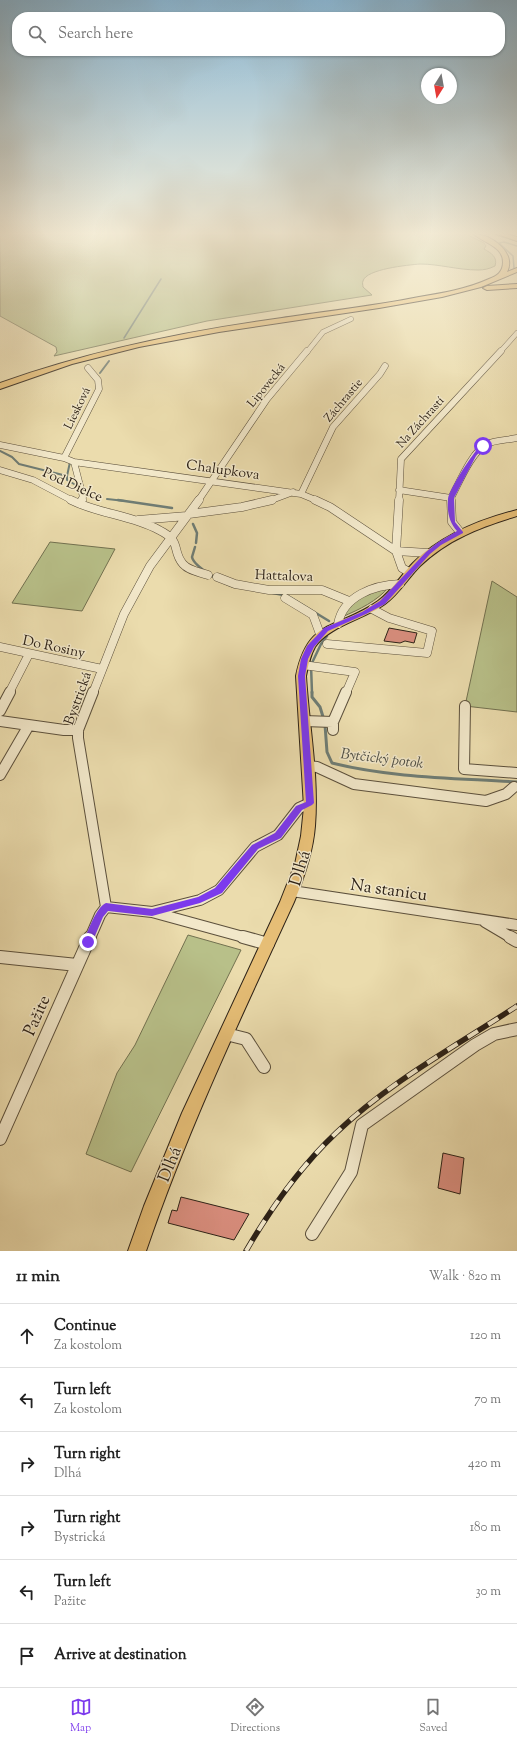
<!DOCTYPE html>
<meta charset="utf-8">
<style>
body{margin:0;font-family:"Sorts Mill Goudy",serif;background:#f6f6f6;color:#222}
.compass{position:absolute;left:421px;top:68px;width:36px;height:36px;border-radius:50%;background:#fff;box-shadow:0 1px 3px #0004;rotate:191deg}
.stop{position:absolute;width:12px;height:12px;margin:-9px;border:3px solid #7c3aed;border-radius:50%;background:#fff}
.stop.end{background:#7c3aed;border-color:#fff;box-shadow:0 1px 4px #0008}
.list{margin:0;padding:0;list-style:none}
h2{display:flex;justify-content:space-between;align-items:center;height:52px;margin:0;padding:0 16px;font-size:17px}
h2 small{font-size:13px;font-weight:400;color:#767676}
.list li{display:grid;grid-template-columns:26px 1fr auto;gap:12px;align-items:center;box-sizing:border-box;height:64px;padding:0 16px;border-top:1px solid #e0e0e0}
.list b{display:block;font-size:15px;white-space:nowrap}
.list p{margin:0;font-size:13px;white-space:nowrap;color:#767676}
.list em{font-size:13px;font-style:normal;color:#767676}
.icon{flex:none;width:22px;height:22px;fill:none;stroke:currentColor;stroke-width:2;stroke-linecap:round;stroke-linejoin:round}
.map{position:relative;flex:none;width:517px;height:1251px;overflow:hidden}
.search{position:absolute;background:#fff;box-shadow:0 1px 3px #0004;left:12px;right:12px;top:12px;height:44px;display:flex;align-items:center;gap:10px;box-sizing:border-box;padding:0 14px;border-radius:16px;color:#767676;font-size:15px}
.sheet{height:436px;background:#fff}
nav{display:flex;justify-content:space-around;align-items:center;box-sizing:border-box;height:56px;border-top:1px solid #e0e0e0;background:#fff;font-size:11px;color:#767676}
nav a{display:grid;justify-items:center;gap:2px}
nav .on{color:#7c3aed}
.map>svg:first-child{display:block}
.green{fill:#b8c089;stroke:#727150}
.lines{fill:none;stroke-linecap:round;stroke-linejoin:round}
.stream-far3{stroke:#6f7d75;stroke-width:1.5}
.stream-far2{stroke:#6f7d75;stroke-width:2}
.stream-far1{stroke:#6f7d75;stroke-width:2.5}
.stream{stroke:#6f7d75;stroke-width:3}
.building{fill:#d98e7e;stroke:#2d2217}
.minor-far4-casing{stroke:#5c503c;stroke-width:5.5}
.minor-far3-casing{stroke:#5c503c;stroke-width:7}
.minor-far2-casing{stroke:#5c503c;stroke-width:9}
.minor-far1-casing{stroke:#5c503c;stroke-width:12}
.minor-casing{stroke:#5c503c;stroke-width:14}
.major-casing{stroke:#2d2217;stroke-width:2}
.highway-casing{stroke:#2d2217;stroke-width:2}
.minor-far4{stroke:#f2e8ca;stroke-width:4.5}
.minor-far3{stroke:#f2e8ca;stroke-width:6}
.minor-far2{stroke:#f2e8ca;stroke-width:8}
.minor-far1{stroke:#f2e8ca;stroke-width:10}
.minor{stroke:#f2e8ca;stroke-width:12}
.major{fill:#e6be76;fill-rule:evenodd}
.highway{fill:#e6be76;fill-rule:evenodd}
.rail-casing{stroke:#2d2217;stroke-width:5.5}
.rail{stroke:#f2e8ca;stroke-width:4;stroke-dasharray:12;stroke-linecap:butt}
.route{fill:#7c3aed}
.labels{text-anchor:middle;stroke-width:3;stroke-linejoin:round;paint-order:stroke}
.far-street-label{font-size:12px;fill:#2d2217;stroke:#f2e8ca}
.street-label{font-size:14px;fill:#2d2217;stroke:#f2e8ca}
.water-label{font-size:15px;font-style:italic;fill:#4e4f46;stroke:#f2e8ca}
.near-street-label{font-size:17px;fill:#2d2217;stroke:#f2e8ca}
</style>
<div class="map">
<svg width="517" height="1251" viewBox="0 0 517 1251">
<rect width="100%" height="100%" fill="#ebdcad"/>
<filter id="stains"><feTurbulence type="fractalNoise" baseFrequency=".005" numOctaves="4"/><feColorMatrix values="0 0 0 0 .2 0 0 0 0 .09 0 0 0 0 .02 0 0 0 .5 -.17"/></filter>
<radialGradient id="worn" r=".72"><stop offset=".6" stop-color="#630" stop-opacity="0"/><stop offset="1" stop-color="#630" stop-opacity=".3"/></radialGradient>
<!-- green -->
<path class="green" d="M0,234H466L484,243L486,246L484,249C491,253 498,257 495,266C489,269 484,270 478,270C458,270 439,264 420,264C408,265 366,269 363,281C362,283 363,285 363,287L372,295L207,321L54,356L57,352L56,347L0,316Z
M50,542L115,549L82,611L12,603Z
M492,581L517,597V712L465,706Z
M390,586C376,602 360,609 342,617L352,600Z
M188,935L241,950L131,1172L86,1154L117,1073L135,1045Z"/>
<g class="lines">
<!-- stream-far3 -->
<path class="stream-far3" d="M493,234L517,241
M514,268L513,256L499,243L504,242L517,246
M124,338L161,279"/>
<!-- stream-far2 -->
<path class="stream-far2" d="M100,373L109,361
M0,451L12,457L19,464L67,476V480L74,484
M67,476L70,462
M107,499L125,501"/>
<!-- stream-far1 -->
<path class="stream-far1" d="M118,500L172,508
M193,524L197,533L196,543
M195,547L192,557C194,567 225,585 235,587
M273,593L288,596L329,621
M312,693L311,665L321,644L327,636"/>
<!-- stream -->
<path class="stream" d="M312,692V697L320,707L324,720
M325,725L327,752L332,763C392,778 456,778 517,782"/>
</g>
<!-- building -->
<path class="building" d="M389,628L417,633L414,643L405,641L400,643L384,641Z
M443,1153L464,1158L460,1194L438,1188Z
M181,1197L249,1214L234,1240L168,1223L172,1210L177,1211Z"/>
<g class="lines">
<defs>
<path id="minor-far4" d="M307,352L323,332L351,319
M500,352L517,333"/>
<path id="minor-far3" d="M0,445L64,458L74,462L301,494L318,501
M64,458L99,389L98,380L88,368
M74,462L83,497L81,501
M0,470L33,480L73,501
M399,490L451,498
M301,494L333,427L380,374L385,366
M198,501L267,399L307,351
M269,501L293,492
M399,501L401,459L501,351
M451,501V498C459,483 472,451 487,444C495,440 508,440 517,438"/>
<path id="minor-far2" d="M71,500C99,514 131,515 159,530C183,542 171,550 183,564C189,571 200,572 208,575
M315,500L330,507L396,551L428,553
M399,500L396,551L402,568L409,572
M451,500L452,522L460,532
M80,504L82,500
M189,514L242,507L272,500
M138,520L187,516
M217,577L235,584L269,590H322L349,601
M285,598L313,615L320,634
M338,624C343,596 374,585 400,584
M327,644L427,653L432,631L389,618L372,609
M0,647L102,669
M303,665L355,672L346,693
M9,693L29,654
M93,693L124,614L150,566L199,500"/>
<path id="minor-far1" d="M93,692L78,730V738L106,907L152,912L247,938
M465,706L464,769L517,773
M0,711L10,692
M0,721L64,730H78
M304,721L333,722
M333,730V722L346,692
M308,766L317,767L354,784L486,801L506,794L514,787
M0,775L29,725
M292,891L517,925
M152,912L200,900L219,890L255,847L278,835L299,808L310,803
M485,922L512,938
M90,938L100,915L106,907"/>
<path id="minor" d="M243,937L268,944
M510,937L517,941
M0,957L77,965
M226,1034L246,1039L264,1067
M0,1139L90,937
M312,1234L351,1172L362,1125L475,1045L494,1034L517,1029"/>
<path id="major" d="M517,510V516C481,527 448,539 420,566C408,578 399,594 385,604C365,619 329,626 315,647C310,656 308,666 306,676C309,726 319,776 315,826C313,852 304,878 294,902C241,1017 187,1131 146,1251H128L144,1206L182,1113L280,902L295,864L301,836L304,807L296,676C308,617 337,630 378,601C392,591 401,575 413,563C441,535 478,520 517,510Z"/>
<path id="highway" d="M474,234C491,234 517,253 507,272L517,268V272L481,287L442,297L379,308L219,332L139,347L72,364L0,389V383C92,350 186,331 282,318C328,311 374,306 419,297C443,293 467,289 489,279C497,276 503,272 503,262C503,246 483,243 474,234Z
M497,234H506L517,237V241Z
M517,284V288L487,290L483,288L487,286Z"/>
</defs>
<!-- minor-far4 casing -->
<use href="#minor-far4" class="minor-far4-casing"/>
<!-- minor-far3 casing -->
<use href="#minor-far3" class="minor-far3-casing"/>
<!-- minor-far2 casing -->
<use href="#minor-far2" class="minor-far2-casing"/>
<!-- minor-far1 casing -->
<use href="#minor-far1" class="minor-far1-casing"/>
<!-- minor casing -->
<use href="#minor" class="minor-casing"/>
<!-- major casing -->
<use href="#major" class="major-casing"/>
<!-- highway casing -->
<use href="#highway" class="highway-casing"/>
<!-- minor-far4 -->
<use href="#minor-far4" class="minor-far4"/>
<!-- minor-far3 -->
<use href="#minor-far3" class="minor-far3"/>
<!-- minor-far2 -->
<use href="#minor-far2" class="minor-far2"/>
<!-- minor-far1 -->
<use href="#minor-far1" class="minor-far1"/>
<!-- minor -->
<use href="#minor" class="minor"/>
<!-- major -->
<use href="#major" class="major"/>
<!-- highway -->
<use href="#highway" class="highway"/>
<defs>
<path id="rail" d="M246,1251C271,1208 300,1167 336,1133C389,1082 456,1046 517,1006"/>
</defs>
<!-- rail casing -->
<use href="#rail" class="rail-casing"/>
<!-- rail -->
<use href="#rail" class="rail"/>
</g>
<!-- sky -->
<linearGradient id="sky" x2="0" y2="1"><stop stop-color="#89b6d3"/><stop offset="0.57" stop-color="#f6efda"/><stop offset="1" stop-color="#f6efda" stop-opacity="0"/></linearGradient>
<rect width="517" height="409" fill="url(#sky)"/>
<!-- route -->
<path class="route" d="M481,445L485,446L476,456L454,498L455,522L463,532V533L441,545L430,554L385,604L366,614L328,631L314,647L308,659L305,676L314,803L312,805L302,810L281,838L258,849L222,893L200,903L152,916L108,911L103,917L91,945H85L83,942C88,932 96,907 106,903L152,909L198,897L215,888L252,845L275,833L296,806L306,802L298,676L301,659L307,646L324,628L362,612L380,601L426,552L437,543L457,531C449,522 447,512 448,499C449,489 473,453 481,445Z"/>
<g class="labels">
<!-- far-street labels -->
<g class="far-street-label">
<text transform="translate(266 385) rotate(-51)" y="4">Lipovecká</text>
<text transform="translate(343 400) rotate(-50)" y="4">Záchrastie</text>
<text transform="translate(77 408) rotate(-64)" y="4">Liesková</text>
<text transform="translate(420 422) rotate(-48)" y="4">Na Záchrastí</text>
</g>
<!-- street labels -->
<g class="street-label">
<text transform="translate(223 469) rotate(8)" y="5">Chalupkova</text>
<text transform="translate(73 484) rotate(24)" y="5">Pod Dielce</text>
<text transform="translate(284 575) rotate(2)" y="5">Hattalova</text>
<text transform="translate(54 646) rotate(12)" y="5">Do Rosiny</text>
<text transform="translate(77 698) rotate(-70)" y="5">Bystrická</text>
</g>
<!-- water labels -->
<g class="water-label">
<text transform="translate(382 758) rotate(7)" y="5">Bytčický potok</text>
</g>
<!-- near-street labels -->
<g class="near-street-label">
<text transform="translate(299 868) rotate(-73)" y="6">Dlhá</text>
<text transform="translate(389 889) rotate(8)" y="6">Na stanicu</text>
<text transform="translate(36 1015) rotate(-66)" y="6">Pažite</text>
<text transform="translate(169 1164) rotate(-68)" y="6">Dlhá</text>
</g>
</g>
<rect width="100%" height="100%" filter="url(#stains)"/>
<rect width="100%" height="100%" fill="url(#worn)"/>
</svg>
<svg class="compass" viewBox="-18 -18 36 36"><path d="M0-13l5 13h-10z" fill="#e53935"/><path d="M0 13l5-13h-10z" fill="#767676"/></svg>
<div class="stop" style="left:483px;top:446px"></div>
<div class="stop end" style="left:88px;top:942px"></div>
<div class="search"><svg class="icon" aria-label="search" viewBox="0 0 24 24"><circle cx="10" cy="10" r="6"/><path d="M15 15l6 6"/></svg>Search here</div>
</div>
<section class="sheet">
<h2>11 min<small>Walk · 820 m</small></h2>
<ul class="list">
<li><svg class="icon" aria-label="ahead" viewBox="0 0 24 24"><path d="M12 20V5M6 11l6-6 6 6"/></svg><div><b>Continue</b><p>Za kostolom</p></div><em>120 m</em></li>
<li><svg class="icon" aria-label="left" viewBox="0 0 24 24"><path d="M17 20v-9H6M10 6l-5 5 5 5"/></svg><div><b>Turn left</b><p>Za kostolom</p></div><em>70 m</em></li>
<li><svg class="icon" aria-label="right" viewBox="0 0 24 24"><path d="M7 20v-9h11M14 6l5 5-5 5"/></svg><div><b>Turn right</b><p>Dlhá</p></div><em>420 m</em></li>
<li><svg class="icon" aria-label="right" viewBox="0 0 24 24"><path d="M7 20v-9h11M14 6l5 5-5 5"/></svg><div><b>Turn right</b><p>Bystrická</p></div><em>180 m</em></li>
<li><svg class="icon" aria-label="left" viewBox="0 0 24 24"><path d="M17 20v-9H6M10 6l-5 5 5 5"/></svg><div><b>Turn left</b><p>Pažite</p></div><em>30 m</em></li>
<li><svg class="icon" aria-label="arrive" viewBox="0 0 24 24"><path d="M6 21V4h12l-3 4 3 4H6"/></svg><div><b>Arrive at destination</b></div></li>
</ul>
</section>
<nav>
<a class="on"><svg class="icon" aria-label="map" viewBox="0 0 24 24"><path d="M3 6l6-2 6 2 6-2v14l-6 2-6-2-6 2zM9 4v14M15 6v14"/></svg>Map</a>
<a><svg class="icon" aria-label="directions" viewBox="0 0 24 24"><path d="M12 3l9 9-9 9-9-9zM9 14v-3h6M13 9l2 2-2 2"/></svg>Directions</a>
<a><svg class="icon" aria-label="saved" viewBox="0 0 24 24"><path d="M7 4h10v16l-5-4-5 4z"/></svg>Saved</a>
</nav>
